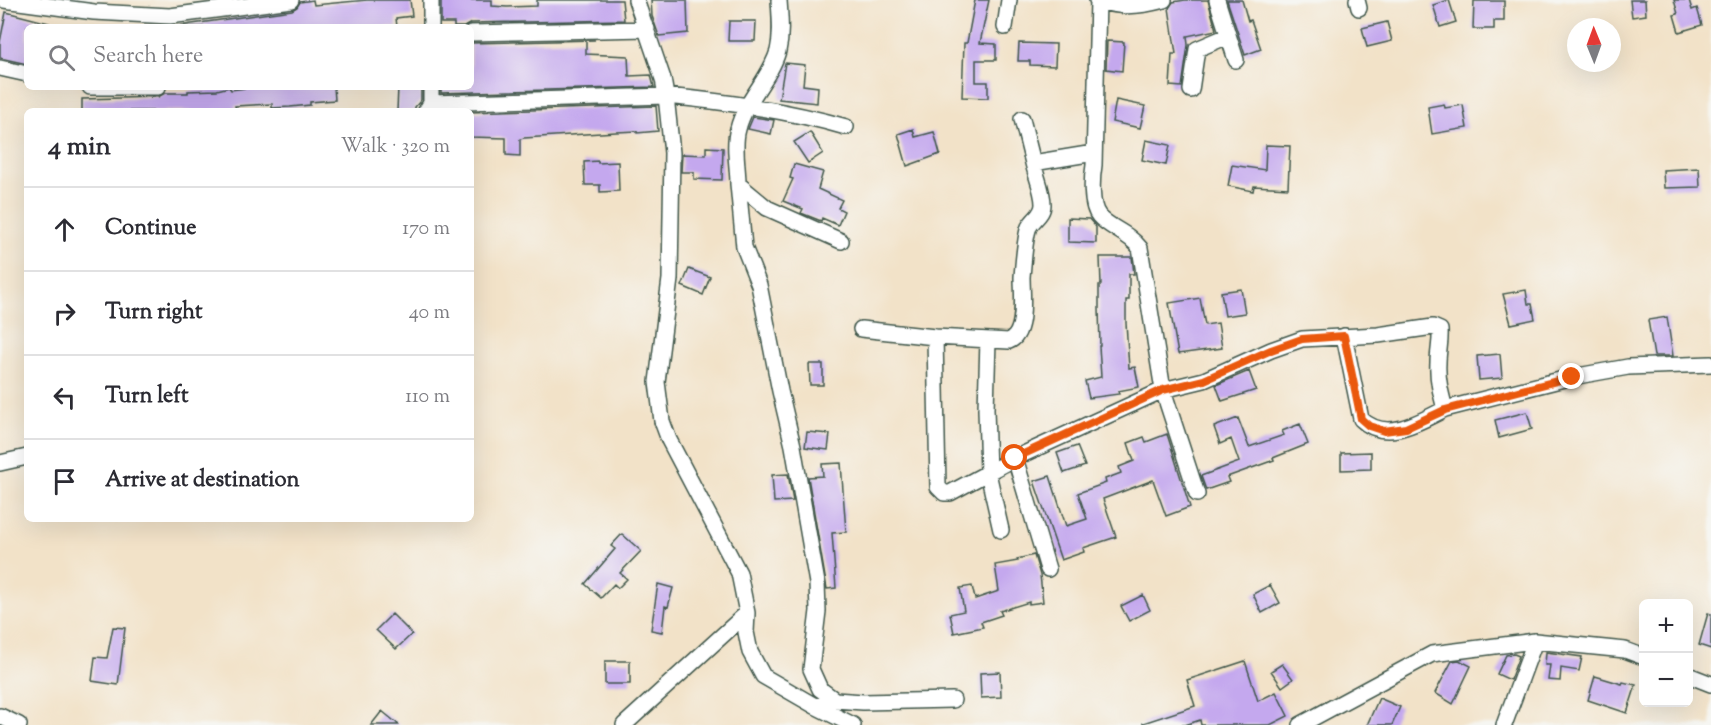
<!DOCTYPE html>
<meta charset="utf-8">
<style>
body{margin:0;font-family:"Sorts Mill Goudy",serif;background:#f2f2f3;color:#2b2b33}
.controls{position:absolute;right:18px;bottom:18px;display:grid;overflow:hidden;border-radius:9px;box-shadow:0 6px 24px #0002}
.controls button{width:54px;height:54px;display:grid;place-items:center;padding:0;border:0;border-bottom:2px solid #e1e1e2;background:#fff;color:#2b2b33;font:30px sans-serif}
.compass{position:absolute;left:1567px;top:18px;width:54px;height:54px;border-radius:50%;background:#fff;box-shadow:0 6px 24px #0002;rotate:359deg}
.stop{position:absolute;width:18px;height:18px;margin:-14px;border:4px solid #ea580c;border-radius:50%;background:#fff}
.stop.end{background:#ea580c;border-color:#fff;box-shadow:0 2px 6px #0008}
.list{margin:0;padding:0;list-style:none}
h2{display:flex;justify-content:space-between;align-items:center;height:78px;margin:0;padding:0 24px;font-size:26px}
h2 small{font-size:20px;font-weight:400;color:#7c7c81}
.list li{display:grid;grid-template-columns:39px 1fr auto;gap:18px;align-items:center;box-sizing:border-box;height:84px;padding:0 24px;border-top:2px solid #e1e1e2}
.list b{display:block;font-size:22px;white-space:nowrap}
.list em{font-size:20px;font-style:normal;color:#7c7c81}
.icon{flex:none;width:33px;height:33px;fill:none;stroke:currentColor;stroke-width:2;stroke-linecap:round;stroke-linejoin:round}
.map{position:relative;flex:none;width:1711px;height:725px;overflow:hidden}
.search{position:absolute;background:#fff;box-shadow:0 6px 24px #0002;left:24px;top:24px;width:450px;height:66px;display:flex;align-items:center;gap:15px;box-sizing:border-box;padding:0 21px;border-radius:9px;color:#7c7c81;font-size:22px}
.panel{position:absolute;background:#fff;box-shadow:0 6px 24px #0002;left:24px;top:108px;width:450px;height:414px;border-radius:9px}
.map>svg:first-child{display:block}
.building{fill:#c4a8ee}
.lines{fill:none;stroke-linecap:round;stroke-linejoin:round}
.minor-casing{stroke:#3f564a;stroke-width:18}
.minor{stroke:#fff;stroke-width:15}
.route{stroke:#ea580c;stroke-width:8}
</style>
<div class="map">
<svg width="1711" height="725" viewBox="0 0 1711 725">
<rect width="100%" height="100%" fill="#f6f6f2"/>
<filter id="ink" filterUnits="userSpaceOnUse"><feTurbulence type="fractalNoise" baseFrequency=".0167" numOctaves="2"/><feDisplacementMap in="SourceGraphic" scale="12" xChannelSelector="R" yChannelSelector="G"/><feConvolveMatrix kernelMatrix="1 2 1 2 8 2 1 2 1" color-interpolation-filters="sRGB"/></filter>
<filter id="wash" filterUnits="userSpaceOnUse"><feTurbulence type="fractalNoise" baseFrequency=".008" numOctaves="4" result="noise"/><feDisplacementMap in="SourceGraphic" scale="24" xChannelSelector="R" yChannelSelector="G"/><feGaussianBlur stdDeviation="1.35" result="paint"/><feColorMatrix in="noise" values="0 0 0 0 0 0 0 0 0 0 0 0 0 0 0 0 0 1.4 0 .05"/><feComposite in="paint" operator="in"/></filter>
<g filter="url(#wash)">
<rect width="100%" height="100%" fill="#f2e2c8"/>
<g id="blocks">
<!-- building -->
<path class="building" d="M313,0L314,5L367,0H410L412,16L396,18L397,27H171L292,10L297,7L300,2Z
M441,0H492V6L507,7L537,6V0H622L624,20L471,23L464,27H454V23H441Z
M651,0H687L688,33L659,36L652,16Z
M975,0H989L980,43L996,44V60H976V82H988V98L962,97L964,43H967Z
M1185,0H1208L1216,30L1187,36L1188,45L1182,87L1170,86L1172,54H1176L1169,8L1173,2Z
M1227,0H1242L1248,21L1251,20L1261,49L1245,55Z
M1449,0L1456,22L1440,27L1433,5Z
M1630,0H1645L1646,15L1632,17Z
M1674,0H1689L1692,10L1697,8L1702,25L1679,32L1674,15L1678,14Z
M1474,1H1504V21H1494V29H1473Z
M6,12L49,23L48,27H27V64L0,58V42Z
M729,21H756L755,41H728Z
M1387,22L1392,41L1367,47L1362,28Z
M586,40V54L628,56L629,76L651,75L654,87L441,93V87H471V43L595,40Z
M1107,41L1124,42L1122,71L1106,69Z
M1019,43L1056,44L1055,66L1030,65V61H1018Z
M785,63L805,65L803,85L818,87L817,103L779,99Z
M229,87L231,90L253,87H334L335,100L310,102V105L290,107L272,108V104L235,106L236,111H82V99L158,97L165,93H188V91L217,90Z
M398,87H421V100L415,107V111H397Z
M1116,100L1145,106L1140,128L1112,122Z
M1444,104L1445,108L1463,105L1467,128L1432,134L1428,107Z
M656,106L658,131L637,133V131L616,132L524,138L520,139V156L506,155V138L471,137V112Z
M753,117L774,120L771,134L748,129Z
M913,129L915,137L934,132L940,154L907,166L898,134Z
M810,132L823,153L808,163L794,142Z
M1146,140L1170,145L1166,165L1142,160Z
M1266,145L1290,146L1288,188L1254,186L1253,191L1228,186L1232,165L1265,170Z
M706,147L723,148L722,180L694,179V172H681L682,154L706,155Z
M598,161V163L618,162L619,191L600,192V185H585L584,162Z
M794,164L823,172L818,189L842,200L838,208L844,211L838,225L822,218L821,221L801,213L803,209L783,201L793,179L790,178Z
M1699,168L1700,187L1664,188L1663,170Z
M1068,218L1089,219L1096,227V243L1068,242Z
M1100,257H1132L1134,274H1129V300H1126V323L1129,368L1135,367L1139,387L1118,391L1119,394L1089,398L1085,381L1101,377L1099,346H1100L1099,309V285H1101Z
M689,269L710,277L703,295L682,286Z
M1241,289L1245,313L1225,316L1221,292Z
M1526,290L1528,304H1532L1535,319L1511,324L1503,294Z
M1200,298L1205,325L1218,323L1222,348L1178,354L1169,303Z
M1667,317L1673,356H1654L1648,320Z
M1500,354L1502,378L1479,380L1477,356Z
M809,364H823V385H810Z
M1249,371L1256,390L1222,401L1216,385Z
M1527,412L1532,429L1499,438L1495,420Z
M1238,418L1249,447L1284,435L1282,431L1300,424L1308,444L1273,458L1274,460L1227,477L1229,482L1206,490L1201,476L1239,462L1231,439L1220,444L1214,427Z
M807,432L830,434L828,450L805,447Z
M1167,434L1190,507L1166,516L1153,480L1103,499L1116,537L1083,548L1084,552L1061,560L1034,481L1050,476L1066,526L1087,519L1078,493L1106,483L1105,479L1121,473L1119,467L1134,461L1128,443L1144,437L1146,442Z
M1077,446L1085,466L1064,473L1057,453Z
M1371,452V469L1341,470V453Z
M841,463L846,532L832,533L836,588L827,589L808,477L823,476L822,464Z
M788,474L793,501L774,502L772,475Z
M622,534L641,551L620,573L627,579L618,588L614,584L601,598L585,584L615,549L611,546Z
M1034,555L1040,575L1043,602L1029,604V602L1000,611L1002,615L981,622L983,627L954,633L950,614L964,611L960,588L972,586L975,599L999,591L995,565L1018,561L1017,559Z
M658,584L673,588L668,607L665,606L662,632L651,630Z
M1270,585L1280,603L1262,613L1253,594Z
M1143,595L1150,610L1129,621L1121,606Z
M1708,613L1711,614V649L1699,645Z
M392,614L412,634L396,649L376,630Z
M113,627L125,628L118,685L92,681L95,657L107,658Z
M1546,652L1582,657L1579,671L1561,668L1560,681L1548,680L1550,665H1545Z
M1514,654L1519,656L1510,680L1497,674L1506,655Z
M1459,660L1471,666L1453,704L1435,693L1452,661Z
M605,661H630V684H605Z
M1245,661L1258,701L1276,692L1288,716L1270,725H1201L1200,720L1185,725H1143V723L1195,706L1187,680Z
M1282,664L1293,679L1282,687L1271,671Z
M1000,672L1001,697L981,698L980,673Z
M1595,676L1622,684L1623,682L1636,685L1627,713L1588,700Z
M1379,698L1400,707L1392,725H1367Z
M382,711L399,725H371Z"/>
</g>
</g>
<g filter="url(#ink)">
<use href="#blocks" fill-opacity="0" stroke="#3f564a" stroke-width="1.5"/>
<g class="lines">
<defs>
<path id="minor" d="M4,0L94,12L170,16L291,0
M779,0C780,17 782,34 778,51C770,79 745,100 738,129C733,145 738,167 738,184L767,208L841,241
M1097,0C1121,9 1141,6 1164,0
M1098,0L1094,165C1092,177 1090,206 1099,216C1109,228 1128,232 1140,248L1163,390L1197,494
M1217,0L1236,60
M1357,0L1359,8
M431,27V0
M1005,27L1009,0
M471,33L647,29
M0,68L27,74
M90,87H158
M1191,90L1197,49L1228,36
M431,103L666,96L663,79L636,0
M426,111L431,103V87
M1022,119L1033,163
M846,127C787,110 727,102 666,96L672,153L670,279L657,382L662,421L669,440L739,573L747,613L746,632L750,652L763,676L815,706L853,725
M738,184L744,247L759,285L780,391L793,446L817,583L818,611L811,669L820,689L835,700L815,706
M861,329L935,337L1009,341C1027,334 1022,294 1022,277C1023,265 1025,236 1029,227C1034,218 1043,215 1043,204C1043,191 1036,176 1033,163L1094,153
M1344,336L1361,419C1386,443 1419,422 1445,409
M935,337L938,487L944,493H950L1015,458L1163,390L1204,380L1271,350L1302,339L1378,335L1433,327L1440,330C1441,341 1438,351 1438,363C1437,379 1441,394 1445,409L1572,377L1628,367L1711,364
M988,340L986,409L988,473L1001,530
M1015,458L1048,569
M0,463L27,457
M1688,675L1711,684
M835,700L863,702L953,700
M0,716L19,725
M624,725L747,613
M1300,725L1432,654L1535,641L1625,650L1644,657
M1504,725L1535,641"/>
</defs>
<!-- minor casing -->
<use href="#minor" class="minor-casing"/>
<!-- minor -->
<use href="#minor" class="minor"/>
</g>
</g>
<g class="lines" filter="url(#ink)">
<!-- route -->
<path class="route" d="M1015,458L1163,390L1204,380L1271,350L1302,339L1344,336L1361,419L1369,426L1384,431L1406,428L1445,410L1572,377"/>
</g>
</svg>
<div class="controls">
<button>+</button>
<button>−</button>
</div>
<svg class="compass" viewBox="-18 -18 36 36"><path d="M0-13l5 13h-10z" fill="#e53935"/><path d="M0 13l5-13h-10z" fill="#7c7c81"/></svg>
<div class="stop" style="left:1015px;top:458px"></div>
<div class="stop end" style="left:1572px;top:377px"></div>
<div class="search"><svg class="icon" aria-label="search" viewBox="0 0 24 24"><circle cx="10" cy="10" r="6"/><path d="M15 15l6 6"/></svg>Search here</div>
<section class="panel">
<h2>4 min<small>Walk · 320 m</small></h2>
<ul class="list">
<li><svg class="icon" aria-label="ahead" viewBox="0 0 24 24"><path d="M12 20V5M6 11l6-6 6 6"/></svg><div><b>Continue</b></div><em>170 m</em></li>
<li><svg class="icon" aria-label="right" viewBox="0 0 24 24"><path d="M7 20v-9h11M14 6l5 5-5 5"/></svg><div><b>Turn right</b></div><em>40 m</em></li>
<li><svg class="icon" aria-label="left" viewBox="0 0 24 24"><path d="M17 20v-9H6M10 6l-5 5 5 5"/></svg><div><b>Turn left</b></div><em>110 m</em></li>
<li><svg class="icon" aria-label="arrive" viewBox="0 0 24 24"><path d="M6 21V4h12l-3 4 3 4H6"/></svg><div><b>Arrive at destination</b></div></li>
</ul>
</section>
</div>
